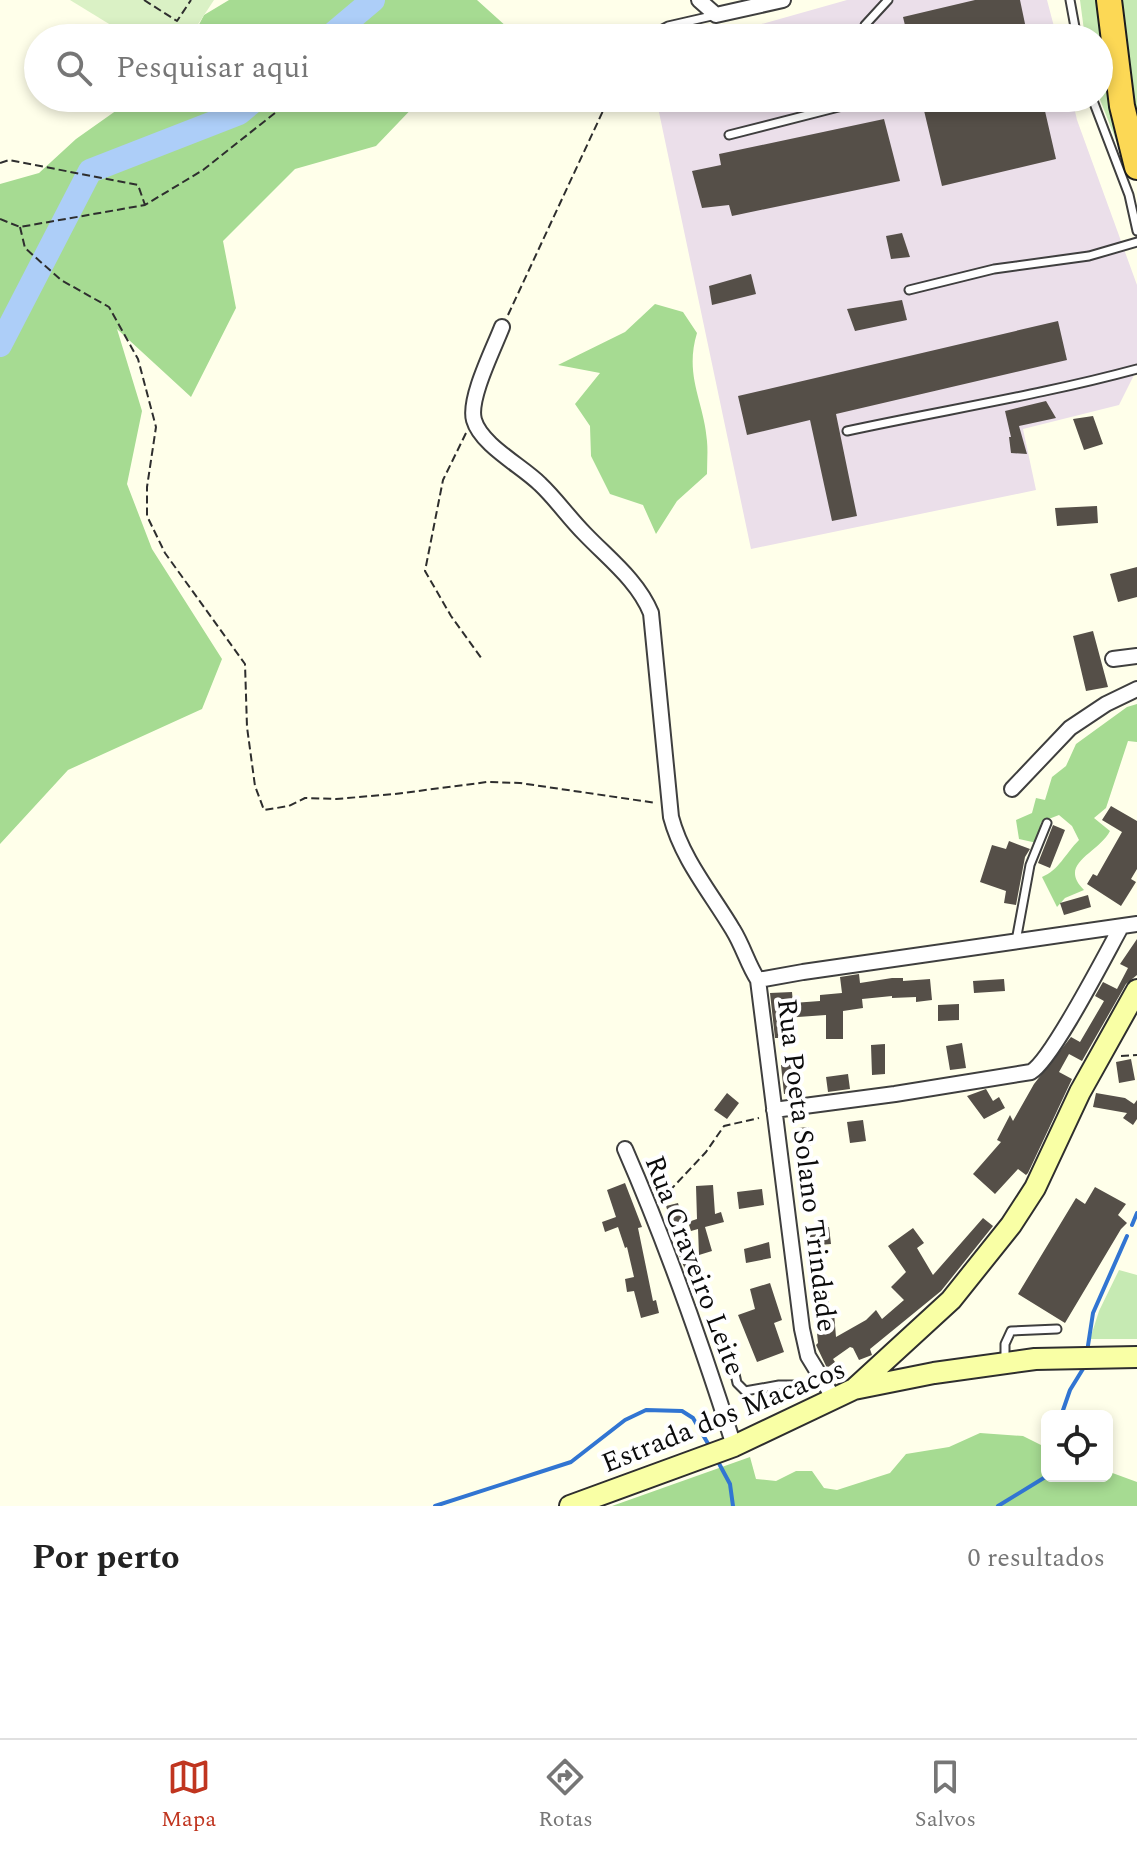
<!DOCTYPE html>
<html lang="pt">
<style>
body{margin:0;font-family:Spectral,serif;background:#f2f2f2;color:#222}
.controls{position:absolute;right:24px;bottom:24px;display:grid;overflow:hidden;border-radius:12px;box-shadow:0 4px 12px #0003}
.controls button{width:72px;height:72px;display:grid;place-items:center;padding:0;border:0;border-bottom:2px solid #e0e0e0;background:#fff;color:#222;font:40px sans-serif}
.list{margin:0;padding:0;list-style:none}
h2{display:flex;justify-content:space-between;align-items:center;height:104px;margin:0;padding:0 32px;font-size:34px}
h2 small{font-size:26px;font-weight:400;color:#767676}
.icon{flex:none;width:44px;height:44px;fill:none;stroke:currentColor;stroke-width:2;stroke-linecap:round;stroke-linejoin:round}
.map{position:relative;flex:none;width:1137px;height:1506px;overflow:hidden}
.search{position:absolute;background:#fff;box-shadow:0 4px 12px #0003;left:24px;right:24px;top:24px;height:88px;display:flex;align-items:center;gap:20px;box-sizing:border-box;padding:0 28px;border-radius:44px;color:#767676;font-size:30px}
.sheet{height:232px;background:#fff}
nav{display:flex;justify-content:space-around;align-items:center;box-sizing:border-box;height:112px;border-top:2px solid #e0e0e0;background:#fff;font-size:22px;color:#767676}
nav a{display:grid;justify-items:center;gap:4px}
nav .on{color:#c0351f}
.map>svg:first-child{display:block}
.industrial{fill:#ebdfea}
.green{fill:#c6eab3}
.forest{fill:#a6db92}
.pitch{fill:#daf1c5}
.lines{fill:none;stroke-linecap:round;stroke-linejoin:round}
.stream{stroke:#3175d2;stroke-width:4}
.river{stroke:#adcef8;stroke-width:24}
.building{fill:#554f48}
.service-casing{stroke:#3f3f3f;stroke-width:11}
.minor-casing{stroke:#3f3f3f;stroke-width:18}
.secondary-casing{stroke:#2e2e2e;stroke-width:24}
.trunk-casing{stroke:#1d1d1d;stroke-width:28}
.path{stroke:#2e2e2e;stroke-width:2;stroke-dasharray:8 4;stroke-linecap:butt}
.service{stroke:#fff;stroke-width:7}
.minor{stroke:#fff;stroke-width:14}
.secondary{stroke:#f9ffa5;stroke-width:20}
.trunk{stroke:#fcd855;stroke-width:24}
.labels{text-anchor:middle;stroke-width:8;stroke-linejoin:round;paint-order:stroke}
.street-label{font-size:28px;fill:#0c0c0c;stroke:#fff}
</style>
<div class="map">
<svg width="1137" height="1506" viewBox="0 0 1137 1506">
<rect width="100%" height="100%" fill="#ffffea"/>
<!-- industrial -->
<path class="industrial" d="M847,0H1047L1057,38H712Z
M656,98H1072L1077,120L1137,285V369L1119,405L1023,429L1036,490L751,549Z"/>
<!-- green -->
<path class="green" d="M1080,0H1096L1121,153L1099,97V38H1085Z
M1114,0H1137V133Z
M1119,1270L1137,1275V1339H1090L1099,1311Z"/>
<!-- forest -->
<path class="forest" d="M229,0H477L519,38H192L204,15Z
M134,98H513L509,103L421,99L376,146L295,169L223,241L236,308L191,397L117,329L142,411L127,484L152,549L222,659L202,709L68,770L0,844V184L39,173L76,139Z
M655,304L683,312L697,333C684,376 704,401 707,441C708,452 707,463 707,474L677,501L656,534L643,505L610,494L591,456L590,426L575,404L600,373L558,365L625,332Z
M1137,704V742L1128,741L1106,808L1094,818L1110,831C1098,854 1057,863 1084,890L1065,898L1057,907L1042,877C1059,870 1065,854 1079,840L1072,826L1059,815L1041,822L1037,843L1019,839L1016,820L1032,813L1036,798L1045,800L1052,777L1066,766L1076,744L1127,707Z
M980,1433L1023,1436L1047,1448V1476H1107V1471L1137,1482V1506H612L750,1457L756,1479L776,1481L796,1471H812L824,1488L837,1490L890,1473L906,1454L949,1447Z"/>
<!-- pitch -->
<path class="pitch" d="M70,0H214L189,38H132Z"/>
<g class="lines">
<!-- stream -->
<path class="stream" d="M1132,1225L1137,1213
M1087,1352L1093,1313L1127,1236
M1061,1416L1070,1390L1086,1364
M716,1458L730,1484L733,1506
M435,1506L571,1462L625,1420L646,1410L682,1411L693,1418L710,1447
M998,1506L1047,1476"/>
<!-- river -->
<path class="river" d="M328,38L373,0
M0,345L90,171L239,113L257,98"/>
</g>
<!-- building -->
<path class="building" d="M975,0H1020L1028,38H908L903,17Z
M921,98H1042L1056,159L942,186Z
M884,119L900,181L732,216L729,205L702,208L692,171L721,165L719,154Z
M902,233L910,257L891,259L886,236Z
M751,274L756,294L712,305L709,286Z
M902,300L907,320L855,331L847,309Z
M1058,321L1067,360L836,414L857,516L832,521L810,420L747,435L738,396Z
M1046,401L1056,418L1019,426L1027,454L1011,453L1009,437H1011L1005,411Z
M1093,416L1103,444L1084,450L1073,419Z
M1097,506L1098,523L1057,526L1055,508Z
M1137,567V597L1118,602L1110,574Z
M1093,631L1108,687L1086,691L1073,636Z
M1111,806L1137,821V869L1131,879L1136,882L1121,906L1087,884L1093,874L1097,876L1122,832L1102,820Z
M1053,825L1065,830L1050,868L1038,863Z
M1009,841L1030,849L1025,857L1016,905L1004,903L1006,891L980,882L992,845L1006,849Z
M1088,895L1091,907L1064,915L1060,903Z
M1137,939V975L1126,984L1082,1061L1069,1054L1059,1072L1072,1079L1028,1173L1026,1175L1018,1169L995,1194L973,1174L1001,1142L997,1140L1010,1115L1013,1121L1034,1084L1071,1037L1080,1042L1104,1001L1095,996L1103,982L1117,989L1128,968L1120,964Z
M859,974L860,983L892,978H903V981L930,979L932,1000L916,1002V997L892,998V996L862,999L863,1008L843,1011V1039H826V1015L784,1018L785,1031L780,1038H775L770,993L792,992L793,1003L820,1001V995L842,993L840,977Z
M1004,979L1005,991L974,993L973,981Z
M959,1004V1020L938,1021V1005Z
M962,1043L966,1068L950,1070L946,1046Z
M885,1044V1074L872,1075L871,1045Z
M1131,1059L1135,1080L1119,1083L1116,1062Z
M796,1064L799,1093L784,1094L781,1065Z
M848,1074L850,1089L828,1092L826,1077Z
M986,1089L993,1101L999,1097L1005,1108L984,1119L967,1096Z
M727,1093L739,1103L727,1119L714,1110Z
M1096,1093L1125,1098L1134,1104L1137,1100V1119L1133,1125L1123,1118L1127,1113L1093,1107Z
M863,1120L866,1141L850,1143L847,1122Z
M809,1127L811,1156L800,1157L798,1128Z
M625,1183L642,1227L638,1228L653,1301L656,1300L659,1313L641,1318L634,1291L627,1292L625,1279L634,1277L627,1247L625,1248L618,1227L605,1232L602,1222L616,1217L607,1190Z
M713,1185L715,1214L721,1212L724,1222L705,1227L712,1251L699,1255L698,1229L691,1231L688,1222L697,1219L696,1186Z
M1095,1187L1126,1204L1118,1215L1127,1223L1121,1229L1065,1323L1018,1294L1076,1198L1085,1204Z
M762,1189L764,1205L739,1209L737,1192Z
M678,1203L697,1267L702,1266L706,1278L691,1283L675,1246L678,1245L666,1206Z
M983,1218L993,1226L941,1291L870,1349L872,1355L859,1360L853,1348L850,1347L833,1359L835,1362L827,1368L816,1345L818,1343L813,1292L828,1291L829,1313H834L836,1337L866,1320L876,1310L882,1319L904,1300L891,1287L906,1272L888,1246L913,1228L924,1243L917,1248L933,1275Z
M829,1227L831,1244L808,1246L807,1230Z
M769,1242L771,1258L746,1263L744,1249Z
M770,1283L782,1320L774,1323L784,1352L757,1362L738,1315L755,1309L750,1289Z"/>
<g class="lines">
<defs>
<path id="service" d="M1070,0L1077,38
M651,35L668,26L716,15
M863,38L865,25L888,0
M1092,98L1129,195L1137,231
M729,135L862,101L864,98
M909,290L994,269L1089,256L1137,242
M847,431C944,410 1041,395 1137,369
M1016,941L1030,865L1047,823
M730,1351L737,1383L745,1391L779,1385H825
M1005,1361V1344L1011,1331L1057,1329"/>
<path id="minor" d="M699,0L716,15L783,0
M502,327C494,348 468,399 474,420C481,445 522,466 540,484C556,499 569,518 585,534C609,559 638,581 651,613L671,817C682,859 711,893 733,930C743,946 748,965 758,980L802,1329L808,1356L833,1397
M1113,659L1137,656
M1012,789L1070,728L1106,704L1137,689
M758,980L803,972L1137,924
M774,1110L895,1094L1031,1072C1052,1060 1106,954 1121,927
M625,1149C667,1245 702,1345 734,1446"/>
<path id="secondary" d="M854,1389L951,1300L1011,1225L1035,1188L1080,1092L1137,990
M570,1506L734,1446L854,1389L934,1373L1035,1359L1137,1357"/>
<path id="trunk" d="M1109,0L1122,106L1137,167"/>
</defs>
<!-- service casing -->
<use href="#service" class="service-casing"/>
<!-- minor casing -->
<use href="#minor" class="minor-casing"/>
<!-- secondary casing -->
<use href="#secondary" class="secondary-casing"/>
<!-- trunk casing -->
<use href="#trunk" class="trunk-casing"/>
<!-- path -->
<path class="path" d="M144,0L177,21L191,0
M0,163L9,160L138,185L145,205
M0,219L20,227L145,205L203,170L280,109L299,98
M20,227L25,248L61,280L109,307L138,359L156,427L147,487V516L165,553L245,664L247,727L255,786L264,810L289,806L305,798L336,799L395,794L487,782L520,783L656,803
M508,315L609,98
M466,433L443,480L425,571L451,616L482,659
M1121,1056L1137,1055
M661,1200L706,1152L724,1126L759,1118"/>
<!-- service -->
<use href="#service" class="service"/>
<!-- minor -->
<use href="#minor" class="minor"/>
<!-- secondary -->
<use href="#secondary" class="secondary"/>
<!-- trunk -->
<use href="#trunk" class="trunk"/>
</g>
<g class="labels">
<!-- street labels -->
<g class="street-label">
<text transform="translate(808 1165) rotate(83)" y="10">Rua Poeta Solano Trindade</text>
<text transform="translate(696 1265) rotate(69)" y="10">Rua Craveiro Leite</text>
<text transform="translate(723 1415) rotate(-22)" y="10">Estrada dos Macacos</text>
</g>
</g>
</svg>
<div class="controls">
<button><svg class="icon" aria-label="locate" viewBox="0 0 24 24"><circle cx="12" cy="12" r="6"/><path d="M12 2v4M12 18v4M2 12h4M18 12h4"/></svg></button>
</div>
<div class="search"><svg class="icon" aria-label="search" viewBox="0 0 24 24"><circle cx="10" cy="10" r="6"/><path d="M15 15l6 6"/></svg>Pesquisar aqui</div>
</div>
<section class="sheet">
<h2>Por perto<small>0 resultados</small></h2>
<ul class="list">
</ul>
</section>
<nav>
<a class="on"><svg class="icon" aria-label="map" viewBox="0 0 24 24"><path d="M3 6l6-2 6 2 6-2v14l-6 2-6-2-6 2zM9 4v14M15 6v14"/></svg>Mapa</a>
<a><svg class="icon" aria-label="directions" viewBox="0 0 24 24"><path d="M12 3l9 9-9 9-9-9zM9 14v-3h6M13 9l2 2-2 2"/></svg>Rotas</a>
<a><svg class="icon" aria-label="saved" viewBox="0 0 24 24"><path d="M7 4h10v16l-5-4-5 4z"/></svg>Salvos</a>
</nav>
